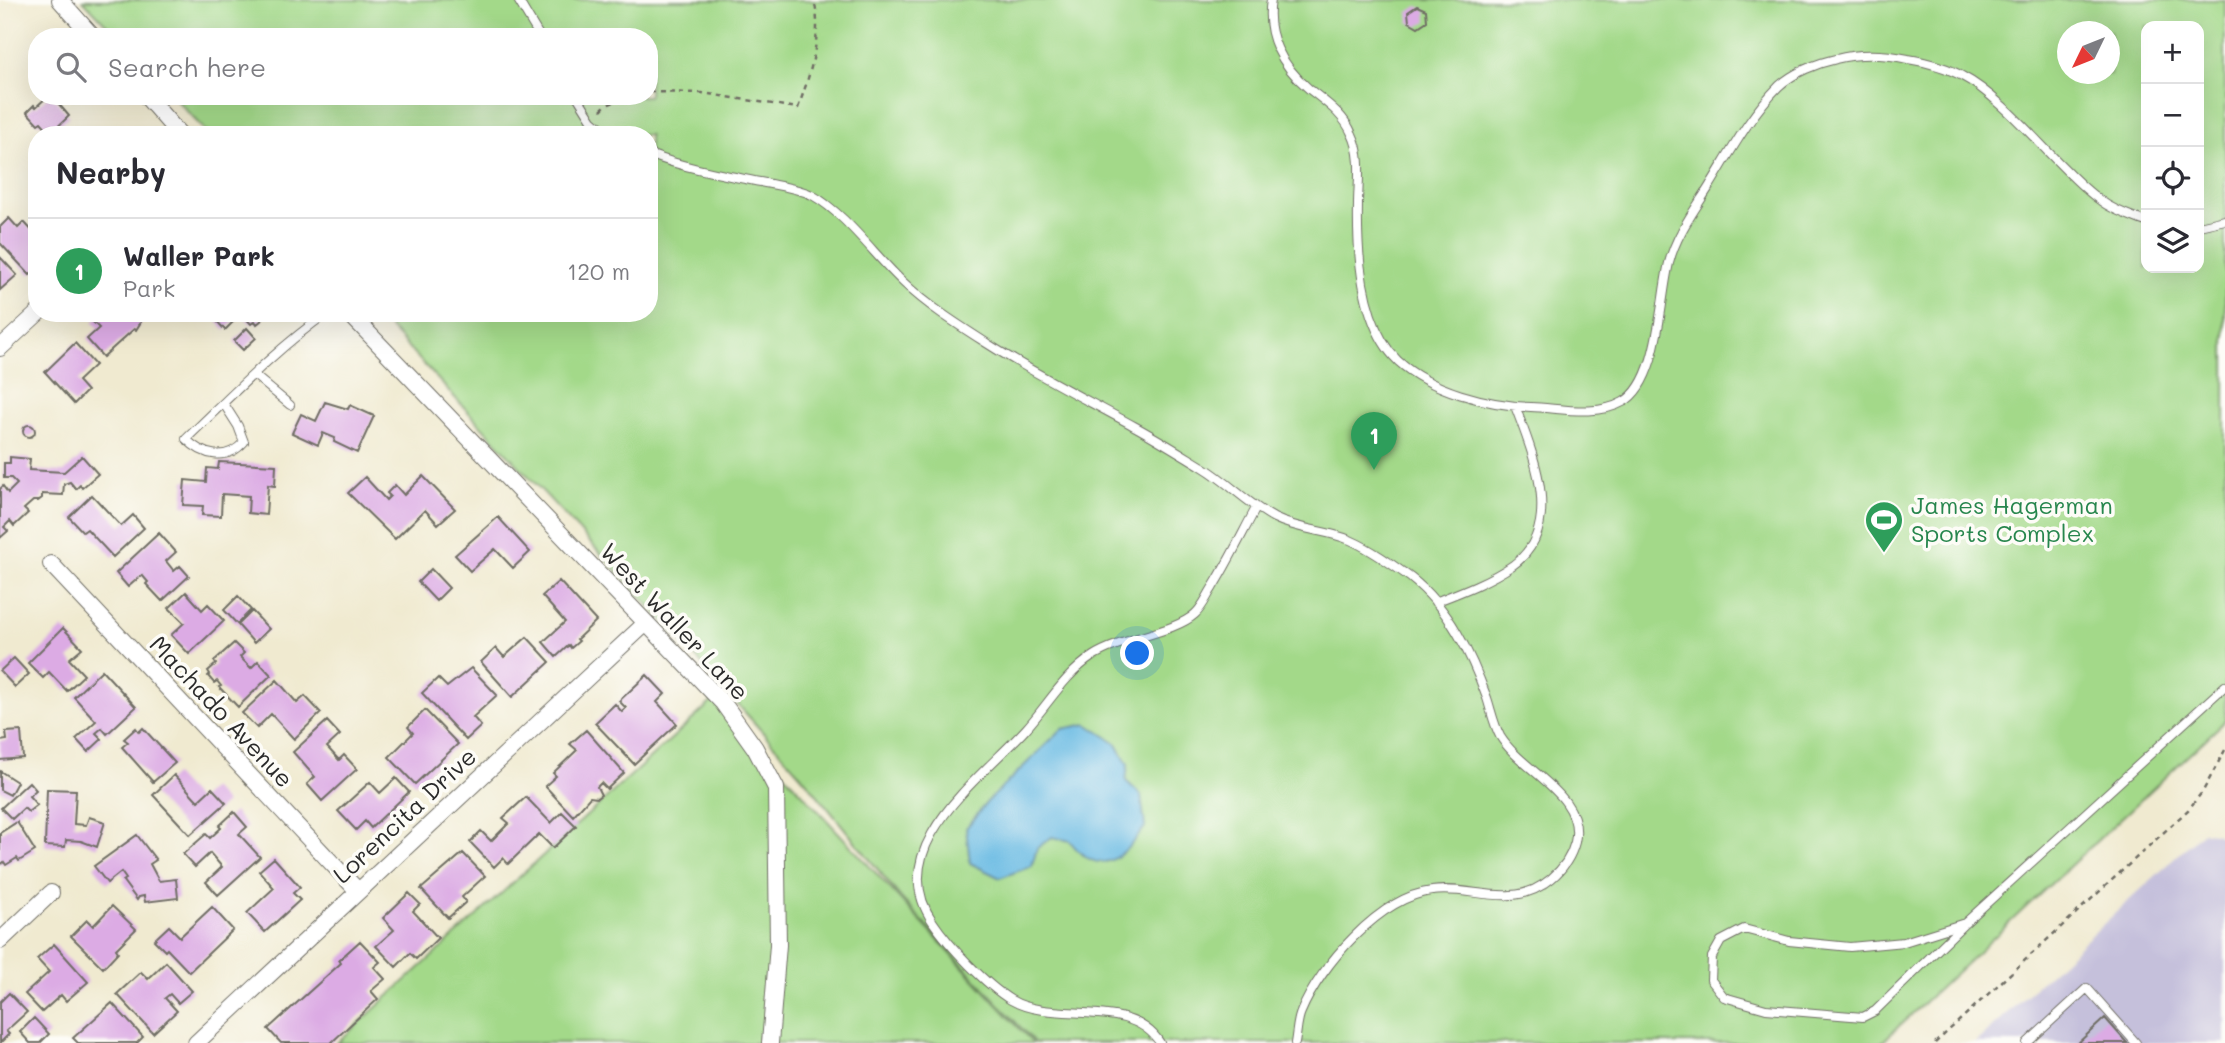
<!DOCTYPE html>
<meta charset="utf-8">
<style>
body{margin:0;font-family:Mali,sans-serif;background:#f2f2f3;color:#2b2b33}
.controls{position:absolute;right:21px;top:21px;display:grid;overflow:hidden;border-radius:14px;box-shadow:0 7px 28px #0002}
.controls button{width:63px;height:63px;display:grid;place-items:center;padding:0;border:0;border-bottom:2px solid #e1e1e2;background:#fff;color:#2b2b33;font:35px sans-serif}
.compass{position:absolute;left:2057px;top:21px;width:63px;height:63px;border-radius:50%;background:#fff;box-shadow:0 7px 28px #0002;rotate:227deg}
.you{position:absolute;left:1138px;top:654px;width:24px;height:24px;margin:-18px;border:5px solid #fff;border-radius:50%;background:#1a73e8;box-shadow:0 0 0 10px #1a73e833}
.badge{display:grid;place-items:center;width:46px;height:46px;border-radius:50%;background:#0b8043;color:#fff;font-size:23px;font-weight:700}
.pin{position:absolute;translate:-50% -58px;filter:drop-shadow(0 2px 4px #0008)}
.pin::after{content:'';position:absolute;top:37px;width:24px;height:21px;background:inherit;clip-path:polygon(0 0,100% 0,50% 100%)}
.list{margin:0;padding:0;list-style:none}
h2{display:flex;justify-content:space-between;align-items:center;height:91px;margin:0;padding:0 28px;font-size:30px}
h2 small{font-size:23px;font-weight:400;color:#7c7c81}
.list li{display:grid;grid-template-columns:46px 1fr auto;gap:21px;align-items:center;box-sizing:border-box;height:105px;padding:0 28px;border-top:2px solid #e1e1e2}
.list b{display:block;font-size:26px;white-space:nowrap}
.list p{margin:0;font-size:23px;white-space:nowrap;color:#7c7c81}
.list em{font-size:23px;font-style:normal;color:#7c7c81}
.icon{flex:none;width:38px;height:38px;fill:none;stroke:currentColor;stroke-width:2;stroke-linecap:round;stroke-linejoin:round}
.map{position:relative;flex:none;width:2225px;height:1043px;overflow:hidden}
.search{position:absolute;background:#fff;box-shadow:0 7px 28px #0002;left:28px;top:28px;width:630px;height:77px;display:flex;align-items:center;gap:18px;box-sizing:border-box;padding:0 24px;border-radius:28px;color:#7c7c81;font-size:26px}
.panel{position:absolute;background:#fff;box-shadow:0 7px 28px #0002;left:28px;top:126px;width:630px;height:196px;border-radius:28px}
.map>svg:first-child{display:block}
.industrial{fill:#c5c0db}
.green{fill:#a3d989;stroke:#67825a;stroke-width:2;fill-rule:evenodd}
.water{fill:#67bae3;stroke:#497287;stroke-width:2}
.building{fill:#dcabe4}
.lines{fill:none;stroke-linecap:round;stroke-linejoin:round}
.service-casing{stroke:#706e65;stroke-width:10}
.minor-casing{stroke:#706e65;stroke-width:18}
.path{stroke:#706e65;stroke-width:2.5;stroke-dasharray:5 5;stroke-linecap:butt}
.service{stroke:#fff;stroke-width:8}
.minor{stroke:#fff;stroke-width:16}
.labels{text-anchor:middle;stroke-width:7;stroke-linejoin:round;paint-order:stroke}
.leisure-label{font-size:24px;fill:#27864d;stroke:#fdfcf7;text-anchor:start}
.street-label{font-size:24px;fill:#2b2b2b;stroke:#fdfcf7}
</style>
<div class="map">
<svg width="2225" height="1043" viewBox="0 0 2225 1043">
<rect width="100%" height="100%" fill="#fdfcf7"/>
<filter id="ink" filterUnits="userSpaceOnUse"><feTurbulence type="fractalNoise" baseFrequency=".0143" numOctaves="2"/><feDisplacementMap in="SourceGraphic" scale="14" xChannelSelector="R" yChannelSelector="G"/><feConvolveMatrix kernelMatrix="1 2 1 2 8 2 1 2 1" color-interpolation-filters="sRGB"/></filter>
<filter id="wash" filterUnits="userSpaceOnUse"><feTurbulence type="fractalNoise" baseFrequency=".00686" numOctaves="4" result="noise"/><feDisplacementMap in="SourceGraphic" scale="28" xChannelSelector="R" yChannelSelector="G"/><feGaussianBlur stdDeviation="1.57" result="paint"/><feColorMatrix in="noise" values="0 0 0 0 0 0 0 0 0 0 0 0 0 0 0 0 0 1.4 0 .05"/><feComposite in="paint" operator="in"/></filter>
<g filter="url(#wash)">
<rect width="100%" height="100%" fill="#f0ead0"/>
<!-- industrial -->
<path class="industrial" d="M2203,832L2215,833L2225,838V1043H1975Z"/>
<!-- green -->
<path class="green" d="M83,0H2225V721L1881,1043H1035L901,898L806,781L670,628L376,313H649V135H209L173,96H649V37H118ZM2146,26H2199V268H2146ZM2068,32H2110V74H2068Z
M715,699L1033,1043H337Z"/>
<!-- water -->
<path class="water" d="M1087,724L1116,743L1128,764L1126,781L1141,795L1145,827C1122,859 1099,880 1070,841L1052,837L1037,848L1032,866L1000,878L970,863L966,828L987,802L1062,729Z"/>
<g id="blocks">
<!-- building -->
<path class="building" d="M1417,6L1426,10L1427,21L1418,27L1409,22L1408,12Z
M48,96H52L69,116L51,133L41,122L38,124L27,112L34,105L36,107Z
M9,218L18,228L24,222L37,236V269L30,275L0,243V227Z
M0,257L17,275L0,290Z
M103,313H132L141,322L136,330L134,329L103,357L87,339L99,328L93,322Z
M219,313H233L237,318L225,330L214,318Z
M241,313H263L260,317L262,320L257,324L255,321L251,324Z
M247,328L256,338L243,350L234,341Z
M75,343L95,365L78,381L87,391L74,404L45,372Z
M325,402L348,409L350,405L374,416L357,453L334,442L335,438L323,433L318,445L292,433L301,414L316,421Z
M23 431a6 6 0 1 1 12 0a6 6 0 1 1-12 0Z
M82,456L98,474L82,488L80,485L76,489L70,482L64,484L63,495L42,494V498L38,501H33L24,509L28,513L14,526L10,521L4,527L8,531L0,538V489L3,486L8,493L17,484L11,478H4V463H10V457L30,459L29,470L64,472Z
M219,462L276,465L275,486L268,485L266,515L248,513L249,496L222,494L221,516L202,515L203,506L183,505L185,480L206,482L207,468L218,469Z
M423,476L455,509L438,524L425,510L395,539L348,493L365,477L386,500L390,496L387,493L395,485L404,495Z
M92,495L121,526L133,515L144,528L113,557L87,529L83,532L69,517Z
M498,517L530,552L513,568L495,549L470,571L455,555Z
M159,533L176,552L166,561L174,571L180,566L189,576L162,601L146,584L148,582L142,575L128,587L116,573Z
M431,569L449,588L436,601L418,582Z
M559,581L596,621L577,639L579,641L571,648L569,645L556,657L543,642L565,622L542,596Z
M186,592L202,610L208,604L224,621L189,654L171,635L184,623L169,608Z
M238,596L251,610L237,624L224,610Z
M252,611L269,629L254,643L238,625Z
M63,628L82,648L69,659L84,675L67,691L49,672L43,678L28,663Z
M527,637L550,662L512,697L481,662L496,648L504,657Z
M234,643L244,653L240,657L251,668L258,661L271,675L238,707L219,687L221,686L217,681L214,683L208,676L210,674L208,671L216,664L214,661Z
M14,658L29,674L15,687L0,671Z
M471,668L497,695L473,717L481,726L466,740L422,693L438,678L447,687Z
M102,670L136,707L107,734L102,728L96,733L102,739L88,752L76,739L96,721L74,697Z
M647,675L665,694L657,702L677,724L634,764L595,723L615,704L622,712L626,708L619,701Z
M277,680L297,703L305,696L321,713L294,739L271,714L257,728L242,713Z
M425,710L458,744L415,784L389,757L413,733L408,727Z
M327,721L340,735L327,747L339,760L344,755L357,769L322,801L307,784L315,777L293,752Z
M136,728L139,732L143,728L175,763L153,782L122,747L128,742L124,739Z
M586,730L624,773L607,789L601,783L597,787L601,795L597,798L590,797L573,816L545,786L556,776L553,773L577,750L570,744Z
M21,731L23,758L0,760V741L7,740L6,732Z
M0,771L17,782L10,795L0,790Z
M174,775L198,801L212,788L226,803L190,835L153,795Z
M396,778L409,792L371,828L365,821L356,830L338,811L370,782L380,793Z
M29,782L36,790L29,796L37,805L28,812L24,808L12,819L1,808Z
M47,789L76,790L74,824L86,825L89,817L105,822L97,847L81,841L66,840L65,847L45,846Z
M526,797L551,823L562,812L576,826L553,848L539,834L508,864L503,858L494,867L470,842L481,831L491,841L509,823L503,818Z
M234,812L247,827L239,834L260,857L218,895L206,882L222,867L210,853L195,867L183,854L206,834L210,838L221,828L219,826Z
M17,822L35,851L19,861L17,858L6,865L4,862L0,865V833Z
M137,835L156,860L150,864L159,881L176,879L178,898L145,902L144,896L139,897L137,900L123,881L126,879L121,872L107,883L94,866Z
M463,853L485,876L462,897L466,902L448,918L421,889Z
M274,858L300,887L293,893L300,900L265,932L247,913L274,888L259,871Z
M409,893L420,904L413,911L438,938L416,959L410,953L396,967L376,946L394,930L383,918Z
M112,906L136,929L116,949L118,952L103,968L71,936L87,920L93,926Z
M212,907L233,930L189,972L167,949L165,951L154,940L169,926L180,937Z
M360,941L380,962L374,967L385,979L371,991L378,999L331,1043H281L268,1029L341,963L339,960Z
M54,944L88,982L66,1001L61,995L42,1012L25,994L49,972L37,959Z
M166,962L192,991L178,1003L170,994L165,998L177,1011L153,1033L117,994L141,972L148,979Z
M9,993L27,1012L6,1031L9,1034L0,1043V1002Z
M112,1003L143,1037L137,1043H78L73,1038Z
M34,1018L49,1034L40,1043H30L20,1032Z
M2105,1018L2127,1043H2078Z"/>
</g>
</g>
<g filter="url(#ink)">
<use href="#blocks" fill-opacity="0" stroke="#706e65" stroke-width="2"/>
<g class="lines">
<defs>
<path id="service" d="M518,0L540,37
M1271,0C1265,35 1282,66 1308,88C1325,102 1343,113 1352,134C1363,156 1358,182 1358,205C1357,254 1361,325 1398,361C1431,391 1487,405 1531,407C1560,408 1596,417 1623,402C1659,383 1660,299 1669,263C1676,235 1694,211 1709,187C1730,153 1750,115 1779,86C1793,73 1817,63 1836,59C1859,53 1885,54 1908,59C1926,62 1946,67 1962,76C1995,93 2032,136 2058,162C2072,176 2085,190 2101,201C2114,211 2131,216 2146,222
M577,96L592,120L610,135
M649,154C687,169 726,175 765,183C780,186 798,188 812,195C846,214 875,256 904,283C928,306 960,326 988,344C1035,374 1085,399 1134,426C1158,439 1180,453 1203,467C1228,482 1248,504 1274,518C1298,530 1326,530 1350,540C1371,549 1393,565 1411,578C1449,608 1471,654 1487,698C1491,710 1494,725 1500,736C1521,771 1586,795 1575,842C1568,870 1540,894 1511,895C1485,897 1458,887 1432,891C1380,897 1320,966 1301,1012C1297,1021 1297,1033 1295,1043
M2199,226L2225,220
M308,313L315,321
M254,375L290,405
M224,404L238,426L244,442C226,462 203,456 186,439C231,396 276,349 327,313
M1435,602C1461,592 1490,581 1513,565C1565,528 1533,454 1515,406
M1965,923L1904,942L1850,947L1789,941L1744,929L1721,941L1712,957L1711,980L1724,997L1766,1009L1863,1017L1875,1011L1965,923L2225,686
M1160,1043C1131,996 1053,1025 1011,1000C986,985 949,946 933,922C882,848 980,779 1025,730C1047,706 1064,675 1093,656C1121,638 1174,633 1195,614C1203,607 1207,596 1213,587C1229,561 1242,534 1256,508
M2027,1043L2087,988L2136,1043"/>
<path id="minor" d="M60,0L93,37
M146,96L180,135
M349,313L723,703L755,748L776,788L778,945L770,1043
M0,348L38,313
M51,564L358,891
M0,941L51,893
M196,1043L646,623"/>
</defs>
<!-- service casing -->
<use href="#service" class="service-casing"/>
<!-- minor casing -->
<use href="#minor" class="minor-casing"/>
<!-- path -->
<path class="path" d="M649,92L702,93L798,108C810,75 823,35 814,0
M601,110L606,105L632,96
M1935,1043L2188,810L2203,791L2225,750"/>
<!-- service -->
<use href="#service" class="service"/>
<!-- minor -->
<use href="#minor" class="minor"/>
</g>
</g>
<!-- icons -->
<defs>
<symbol id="stadium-pin" viewBox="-11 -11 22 30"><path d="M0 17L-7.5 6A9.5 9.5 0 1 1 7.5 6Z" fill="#2e9e5b" stroke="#fdfcf7"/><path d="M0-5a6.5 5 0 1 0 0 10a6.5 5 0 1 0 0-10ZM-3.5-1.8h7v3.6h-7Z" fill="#fff"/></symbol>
</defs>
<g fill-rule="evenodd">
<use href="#stadium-pin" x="1862" y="498" width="44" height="60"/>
</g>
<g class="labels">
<!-- leisure labels -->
<g class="leisure-label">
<text x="1911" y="514">James Hagerman<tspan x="1911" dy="28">Sports Complex</tspan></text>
</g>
<!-- street labels -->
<g class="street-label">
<text transform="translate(674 622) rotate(47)" y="8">West Waller Lane</text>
<text transform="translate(221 712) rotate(47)" y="8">Machado Avenue</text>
<text transform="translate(405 816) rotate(-43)" y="8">Lorencita Drive</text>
</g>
</g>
</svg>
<div class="controls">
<button>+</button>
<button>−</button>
<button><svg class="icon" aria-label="locate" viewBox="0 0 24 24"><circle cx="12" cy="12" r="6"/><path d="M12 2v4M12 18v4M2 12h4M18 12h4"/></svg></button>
<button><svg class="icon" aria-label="layers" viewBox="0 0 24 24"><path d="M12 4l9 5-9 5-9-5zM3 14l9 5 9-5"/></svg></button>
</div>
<svg class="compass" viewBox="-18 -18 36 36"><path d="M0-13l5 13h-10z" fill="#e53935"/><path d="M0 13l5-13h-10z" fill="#7c7c81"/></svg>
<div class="you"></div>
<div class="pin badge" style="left:1374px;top:470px;background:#2e9e5b">1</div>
<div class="search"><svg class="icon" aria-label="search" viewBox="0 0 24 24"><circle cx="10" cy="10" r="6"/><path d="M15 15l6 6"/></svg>Search here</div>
<section class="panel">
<h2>Nearby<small></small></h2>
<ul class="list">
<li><span class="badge" style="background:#2e9e5b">1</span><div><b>Waller Park</b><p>Park</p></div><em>120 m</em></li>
</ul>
</section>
</div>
